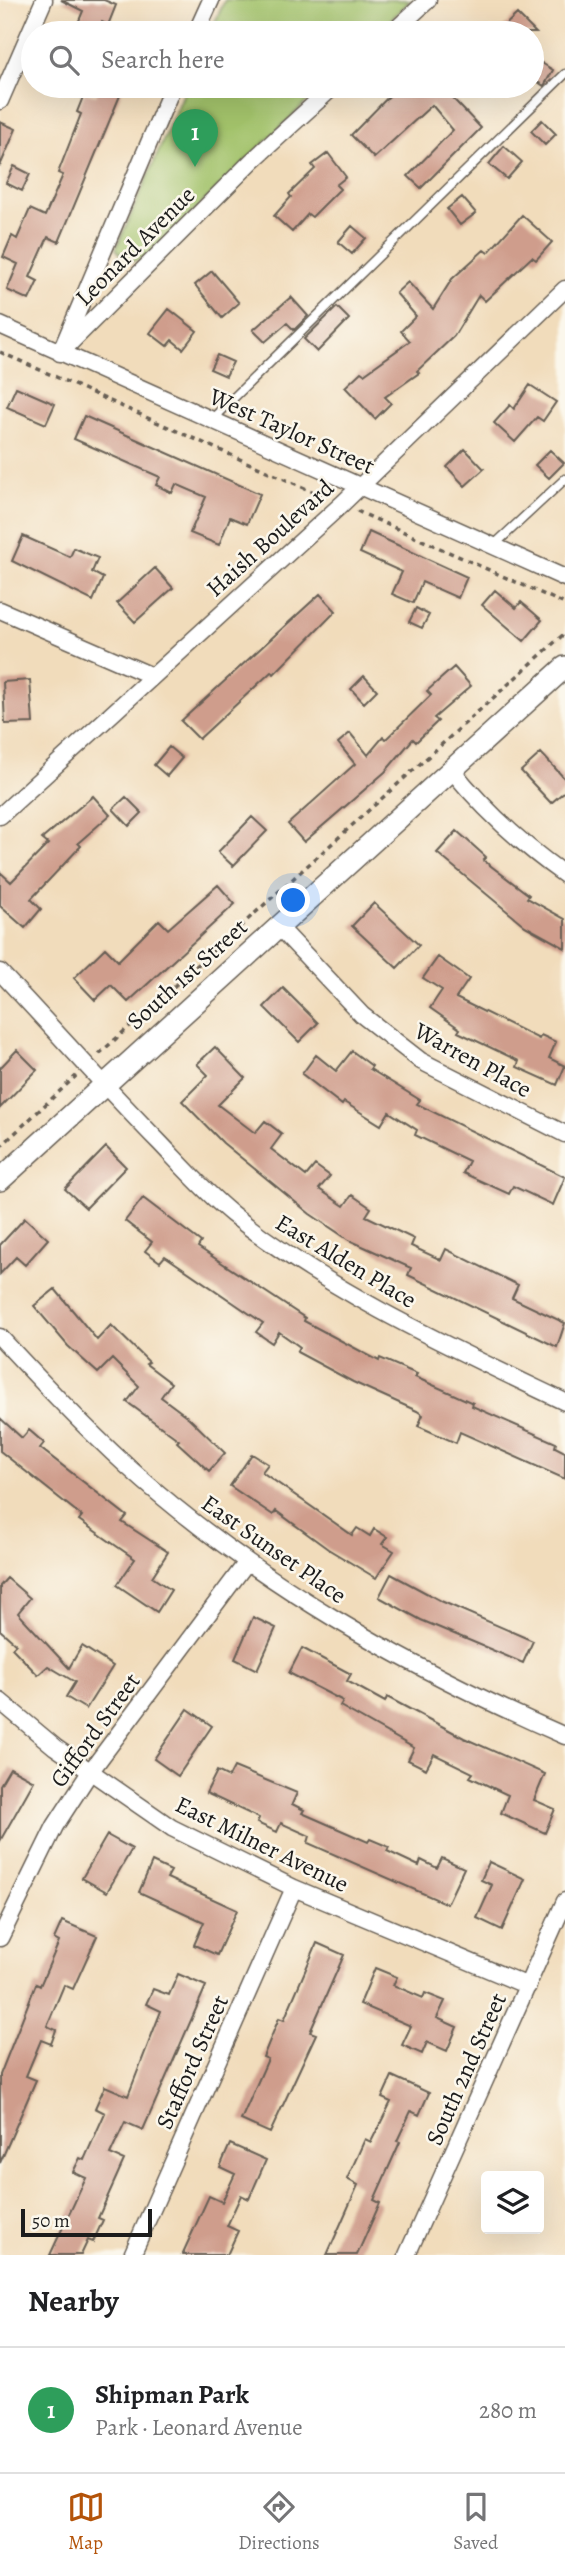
<!DOCTYPE html>
<meta charset="utf-8">
<style>
body{margin:0;font-family:Alegreya,serif;background:#f2f2f2;color:#202124}
.controls{position:absolute;right:21px;bottom:21px;display:grid;overflow:hidden;border-radius:7px;box-shadow:0 7px 28px #0002}
.controls button{width:63px;height:63px;display:grid;place-items:center;padding:0;border:0;border-bottom:2px solid #e0e0e0;background:#fff;color:#202124;font:35px sans-serif}
.scale{position:absolute;left:21px;bottom:18px;width:131px;box-sizing:border-box;padding-left:7px;border:4px solid #1c1c1c;border-top:0;font-size:19px;line-height:24px;white-space:nowrap;color:#1c1c1c;-webkit-text-stroke:5px #fbf7ec;paint-order:stroke}
.you{position:absolute;left:294px;top:901px;width:24px;height:24px;margin:-18px;border:5px solid #fff;border-radius:50%;background:#1a73e8;box-shadow:0 0 0 10px #1a73e833}
.badge{display:grid;place-items:center;width:46px;height:46px;border-radius:50%;background:#b45309;color:#fff;font-size:23px;font-weight:700}
.pin{position:absolute;translate:-50% -58px;filter:drop-shadow(0 2px 4px #0008)}
.pin::after{content:'';position:absolute;top:37px;width:24px;height:21px;background:inherit;clip-path:polygon(0 0,100% 0,50% 100%)}
.list{margin:0;padding:0;list-style:none}
h2{display:flex;justify-content:space-between;align-items:center;height:91px;margin:0;padding:0 28px;font-size:30px}
h2 small{font-size:23px;font-weight:400;color:#757577}
.list li{display:grid;grid-template-columns:46px 1fr auto;gap:21px;align-items:center;box-sizing:border-box;height:126px;padding:0 28px;border-top:2px solid #e0e0e0}
.list b{display:block;font-size:26px;white-space:nowrap}
.list p{margin:0;font-size:23px;white-space:nowrap;color:#757577}
.list em{font-size:23px;font-style:normal;color:#757577}
.icon{flex:none;width:38px;height:38px;fill:none;stroke:currentColor;stroke-width:2;stroke-linecap:round;stroke-linejoin:round}
.map{position:relative;flex:none;width:565px;height:2255px;overflow:hidden}
.search{position:absolute;background:#fff;box-shadow:0 7px 28px #0002;left:21px;right:21px;top:21px;height:77px;display:flex;align-items:center;gap:18px;box-sizing:border-box;padding:0 24px;border-radius:38px;color:#757577;font-size:26px}
.sheet{height:217px;background:#fff}
nav{display:flex;justify-content:space-around;align-items:center;box-sizing:border-box;height:98px;border-top:2px solid #e0e0e0;background:#fff;font-size:19px;color:#757577}
nav a{display:grid;justify-items:center;gap:4px}
nav .on{color:#b45309}
.map>svg:first-child{display:block}
.green{fill:#a2c26a;stroke:#5f6f43;stroke-width:2}
.building{fill:#cf9d8c}
.lines{fill:none;stroke-linecap:round;stroke-linejoin:round}
.service-casing{stroke:#675f54;stroke-width:11}
.minor-casing{stroke:#675f54;stroke-width:19}
.tertiary-casing{stroke:#675f54;stroke-width:24}
.path{stroke:#675f54;stroke-width:3.5;stroke-dasharray:5 5;stroke-linecap:butt}
.service{stroke:#fff;stroke-width:8}
.minor{stroke:#fff;stroke-width:16}
.tertiary{stroke:#fff;stroke-width:21}
.labels{text-anchor:middle;stroke-width:5;stroke-linejoin:round;paint-order:stroke}
.street-label{font-size:24px;fill:#1c1c1c;stroke:#fbf7ec}
</style>
<div class="map">
<svg width="565" height="2255" viewBox="0 0 565 2255">
<rect width="100%" height="100%" fill="#fbf7ec"/>
<filter id="ink" filterUnits="userSpaceOnUse"><feTurbulence type="fractalNoise" baseFrequency=".0143" numOctaves="2"/><feDisplacementMap in="SourceGraphic" scale="14" xChannelSelector="R" yChannelSelector="G"/><feConvolveMatrix kernelMatrix="1 2 1 2 8 2 1 2 1" color-interpolation-filters="sRGB"/></filter>
<filter id="wash" filterUnits="userSpaceOnUse"><feTurbulence type="fractalNoise" baseFrequency=".00686" numOctaves="4" result="noise"/><feDisplacementMap in="SourceGraphic" scale="28" xChannelSelector="R" yChannelSelector="G"/><feGaussianBlur stdDeviation="1.57" result="paint"/><feColorMatrix in="noise" values="0 0 0 0 0 0 0 0 0 0 0 0 0 0 0 0 0 1.4 0 .05"/><feComposite in="paint" operator="in"/></filter>
<g filter="url(#wash)">
<rect width="100%" height="100%" fill="#f1dcbb"/>
<!-- green -->
<path class="green" d="M225,0H411L377,33H210Z
M187,86H323L148,256L136,261L126,260L116,249Z"/>
<g id="blocks">
<!-- building -->
<path class="building" d="M61,0H104L116,5L108,25L102,22L97,33H74L83,11Z
M517,14L536,33H497Z
M532,57L553,70L544,86L532,78Z
M100,86H124L59,242L48,237L30,277L38,281L29,300L7,290L18,264L3,257L12,236L17,239L30,209L45,216L63,175L58,173L81,114L77,112L85,92L96,96Z
M399,86H441L481,128L421,188L408,176L453,130L432,105L374,158L351,135Z
M542,120L556,134L545,145L531,131Z
M0,122L16,129L0,166Z
M504,146L522,162L507,179L489,164Z
M328,153L346,177L336,185L340,189L312,217L308,214L292,232L274,216L291,197L289,194L315,169L312,165Z
M14,166L30,174L22,191L6,183Z
M462,197L476,213L460,225L447,209Z
M522,215L552,242L536,260L532,257L485,301L479,295L454,336L417,371L419,373L385,397L391,403L375,419L345,387L361,372L364,374L410,341L401,331L416,316L396,293L408,282L433,309L452,279L484,250L488,253Z
M352,226L366,238L352,254L338,242Z
M212,271L239,303L222,318L195,285Z
M291,297L308,316L294,330L287,323L265,342L253,330Z
M337,307L349,319L317,352L304,339Z
M169,309L197,331L183,349L172,340L167,346L150,333Z
M217,355L233,362L226,376L210,369Z
M530,385L556,402L543,421L537,417L515,442L494,423L510,405L514,409Z
M16,387L55,404L46,424L7,407Z
M84,416L260,494L247,524L230,517L219,545L190,533L206,497L176,484L172,493L156,485L160,477L74,439Z
M465,449L484,469L465,486L447,467Z
M550,450L564,463L549,478L535,465Z
M369,532L467,577L458,598L422,582L413,603L392,594L402,572L360,553Z
M23,536L70,557L74,548L98,558L92,572L103,578L93,601L12,561Z
M155,568L173,588L135,622L117,603Z
M495,590L516,608L521,602L542,620L524,641L482,605Z
M320,594L336,611L274,674L271,672L199,739L181,721Z
M416,608L429,615L422,628L409,622Z
M454,667L471,686L434,718L438,721L416,742L413,739L385,772L304,842L288,824L355,764L338,743L350,733L368,755L383,737L386,739L431,695L427,691Z
M364,676L377,690L364,703L351,689Z
M30,680L33,723L5,724L3,682Z
M169,747L182,758L167,776L154,765Z
M541,753L565,779V791L551,803L521,771Z
M93,796L110,815L78,843L81,846L31,899L41,909L25,928L0,906V872L11,882L48,844L42,839Z
M126,797L142,813L129,826L113,809Z
M252,817L267,831L233,866L218,852Z
M457,831L486,857L483,860L529,895L527,898L565,919V948L525,926L437,853Z
M218,885L235,904L128,1002L111,985L95,1000L74,978L105,948L118,961L159,920L168,929Z
M374,903L419,945L397,968L352,926Z
M438,957L469,979L456,998L539,1039L541,1035L556,1042L549,1058L565,1066L557,1085L517,1067L519,1061L458,1032L460,1029L430,1008L442,990L423,978Z
M283,988L318,1023L299,1042L264,1007Z
M215,1047L245,1078L218,1105L255,1133L265,1121L282,1134L271,1149L306,1176L315,1165L330,1176L319,1189L344,1206L352,1195L371,1208L366,1216L414,1239L411,1246L441,1260L446,1249L518,1285L512,1298L565,1323L557,1347L408,1275L411,1268L349,1240L310,1214L223,1143L182,1101L208,1075L197,1064Z
M17,1050L37,1070L0,1108V1068Z
M352,1051L372,1066L370,1069L420,1100L417,1104L565,1177L553,1205L513,1186L509,1194L463,1173L469,1161L415,1135L417,1130L389,1112L381,1125L344,1102L342,1105L302,1074L316,1055L336,1071Z
M106,1147L126,1167L86,1208L65,1189Z
M143,1198L201,1242L198,1247L305,1318L304,1321L379,1361L380,1358L417,1374L415,1377L473,1403L472,1406L556,1443L555,1447L565,1452V1479L460,1432L456,1443L418,1426L423,1415L417,1411L353,1382L297,1352L300,1347L279,1332L272,1343L256,1332L263,1323L165,1256L160,1262L145,1251L152,1242L125,1221Z
M25,1218L48,1239L25,1265L16,1257L0,1274V1245Z
M55,1289L97,1340L111,1325L149,1362L146,1364L171,1383L161,1397L189,1418L225,1453L209,1471L177,1442L179,1440L127,1402L139,1386L112,1359L98,1373L68,1346L34,1306Z
M0,1418L22,1438L29,1430L44,1443L40,1448L127,1516L122,1522L168,1552L152,1577L171,1590L157,1612L117,1585L135,1559L79,1520L82,1516L0,1451Z
M252,1454L268,1464L262,1472L352,1535L357,1528L370,1536L374,1529L387,1537L382,1544L394,1551L376,1578L328,1549L276,1511L273,1515L230,1486Z
M391,1574L441,1601L533,1641L523,1663L421,1620L379,1597Z
M7,1578L30,1598L18,1613L69,1668L82,1646L113,1666L86,1709L66,1697L75,1682L48,1666L38,1675L12,1648L16,1644L0,1630V1586Z
M253,1617L276,1628L257,1670L235,1659Z
M302,1648L351,1674L347,1681L385,1702L387,1697L464,1738L545,1774L534,1800L555,1809L545,1833L501,1813L508,1795L470,1777L473,1773L434,1754L426,1769L408,1760L414,1748L340,1706L343,1701L289,1673Z
M188,1709L212,1726L178,1776L154,1759Z
M234,1767L297,1793L292,1804L304,1810L302,1813L368,1842L370,1839L389,1847L387,1851L419,1866L421,1860L437,1868L442,1858L464,1868L447,1904L308,1843L310,1836L281,1823L277,1832L257,1823L259,1818L206,1793L217,1771L229,1777Z
M10,1768L34,1781L0,1841V1785Z
M107,1835L132,1849L107,1892L82,1878Z
M152,1862L171,1871L167,1878L237,1910L217,1955L194,1945L204,1922L139,1892Z
M489,1862L525,1879L502,1930L477,1918L492,1885L481,1880Z
M62,1921L97,1936L73,1989L64,1985L47,2026L56,2030L51,2044L41,2040L26,2076L36,2080L0,2163V2075L36,1984L40,1986L59,1942L54,1939Z
M317,1943L344,1955L310,2032L316,2034L270,2133L241,2120L268,2059L263,2057L279,2018L284,2020Z
M375,1968L397,1977L393,1985L423,1998L425,1993L445,2001L437,2018L457,2027L447,2051L427,2042L422,2054L402,2045L411,2026L360,2004Z
M178,1974L206,1986L143,2130L125,2122L110,2154L124,2160L98,2218L103,2220L93,2242L88,2240L81,2255H50L86,2178L73,2172L80,2158L84,2160L105,2113L95,2108L105,2086L128,2096L161,2011L146,2004L153,1989L169,1995Z
M392,2076L429,2093L419,2115L411,2111L397,2141L400,2142L374,2200L380,2203L357,2255H327L358,2185L347,2179L365,2139L371,2142L391,2102L382,2098Z
M230,2144L266,2160L249,2199L241,2195L227,2226L238,2231L227,2255H182L209,2196L222,2202L235,2174L220,2167Z"/>
</g>
</g>
<g filter="url(#ink)">
<use href="#blocks" fill-opacity="0" stroke="#675f54" stroke-width="2"/>
<g class="lines">
<defs>
<path id="service" d="M212,419L565,74
M493,546L565,479"/>
<path id="minor" d="M196,33L211,0
M392,33L428,0
M0,101L44,0
M0,325L565,578
M64,344L173,86
M60,353L252,161L334,86
M0,610L152,676
M451,769C485,811 521,844 565,875
M0,816L342,504L565,289
M278,926L362,1015L421,1061L565,1134
M0,972C54,1029 105,1087 160,1143C183,1167 206,1193 232,1214C333,1294 450,1347 565,1402
M0,1337C41,1381 82,1425 127,1466C257,1583 406,1667 565,1736
M0,1701L55,1747L172,1828L294,1888L528,1986
M0,1938L55,1826L90,1772L247,1562
M132,2255L294,1888
M407,2255L565,1901"/>
<path id="tertiary" d="M0,1180L565,667"/>
</defs>
<!-- service casing -->
<use href="#service" class="service-casing"/>
<!-- minor casing -->
<use href="#minor" class="minor-casing"/>
<!-- tertiary casing -->
<use href="#tertiary" class="tertiary-casing"/>
<!-- path -->
<path class="path" d="M0,352L327,498
M357,511L565,604
M99,1054L565,633
M0,1147L76,1076"/>
<!-- service -->
<use href="#service" class="service"/>
<!-- minor -->
<use href="#minor" class="minor"/>
<!-- tertiary -->
<use href="#tertiary" class="tertiary"/>
</g>
</g>
<g class="labels">
<!-- street labels -->
<g class="street-label">
<text transform="translate(135 246) rotate(-45)" y="8">Leonard Avenue</text>
<text transform="translate(292 431) rotate(24)" y="8">West Taylor Street</text>
<text transform="translate(270 538) rotate(-42)" y="8">Haish Boulevard</text>
<text transform="translate(187 974) rotate(-42)" y="8">South 1st Street</text>
<text transform="translate(473 1060) rotate(29)" y="8">Warren Place</text>
<text transform="translate(346 1261) rotate(31)" y="8">East Alden Place</text>
<text transform="translate(274 1549) rotate(35)" y="8">East Sunset Place</text>
<text transform="translate(95 1730) rotate(-54)" y="8">Gifford Street</text>
<text transform="translate(262 1844) rotate(26)" y="8">East Milner Avenue</text>
<text transform="translate(192 2062) rotate(-66)" y="8">Stafford Street</text>
<text transform="translate(466 2069) rotate(-66)" y="8">South 2nd Street</text>
</g>
</g>
</svg>
<div class="controls">
<button><svg class="icon" aria-label="layers" viewBox="0 0 24 24"><path d="M12 4l9 5-9 5-9-5zM3 14l9 5 9-5"/></svg></button>
</div>
<div class="scale">50 m</div>
<div class="you"></div>
<div class="pin badge" style="left:195px;top:167px;background:#2e9e5b">1</div>
<div class="search"><svg class="icon" aria-label="search" viewBox="0 0 24 24"><circle cx="10" cy="10" r="6"/><path d="M15 15l6 6"/></svg>Search here</div>
</div>
<section class="sheet">
<h2>Nearby<small></small></h2>
<ul class="list">
<li><span class="badge" style="background:#2e9e5b">1</span><div><b>Shipman Park</b><p>Park · Leonard Avenue</p></div><em>280 m</em></li>
</ul>
</section>
<nav>
<a class="on"><svg class="icon" aria-label="map" viewBox="0 0 24 24"><path d="M3 6l6-2 6 2 6-2v14l-6 2-6-2-6 2zM9 4v14M15 6v14"/></svg>Map</a>
<a><svg class="icon" aria-label="directions" viewBox="0 0 24 24"><path d="M12 3l9 9-9 9-9-9zM9 14v-3h6M13 9l2 2-2 2"/></svg>Directions</a>
<a><svg class="icon" aria-label="saved" viewBox="0 0 24 24"><path d="M7 4h10v16l-5-4-5 4z"/></svg>Saved</a>
</nav>
